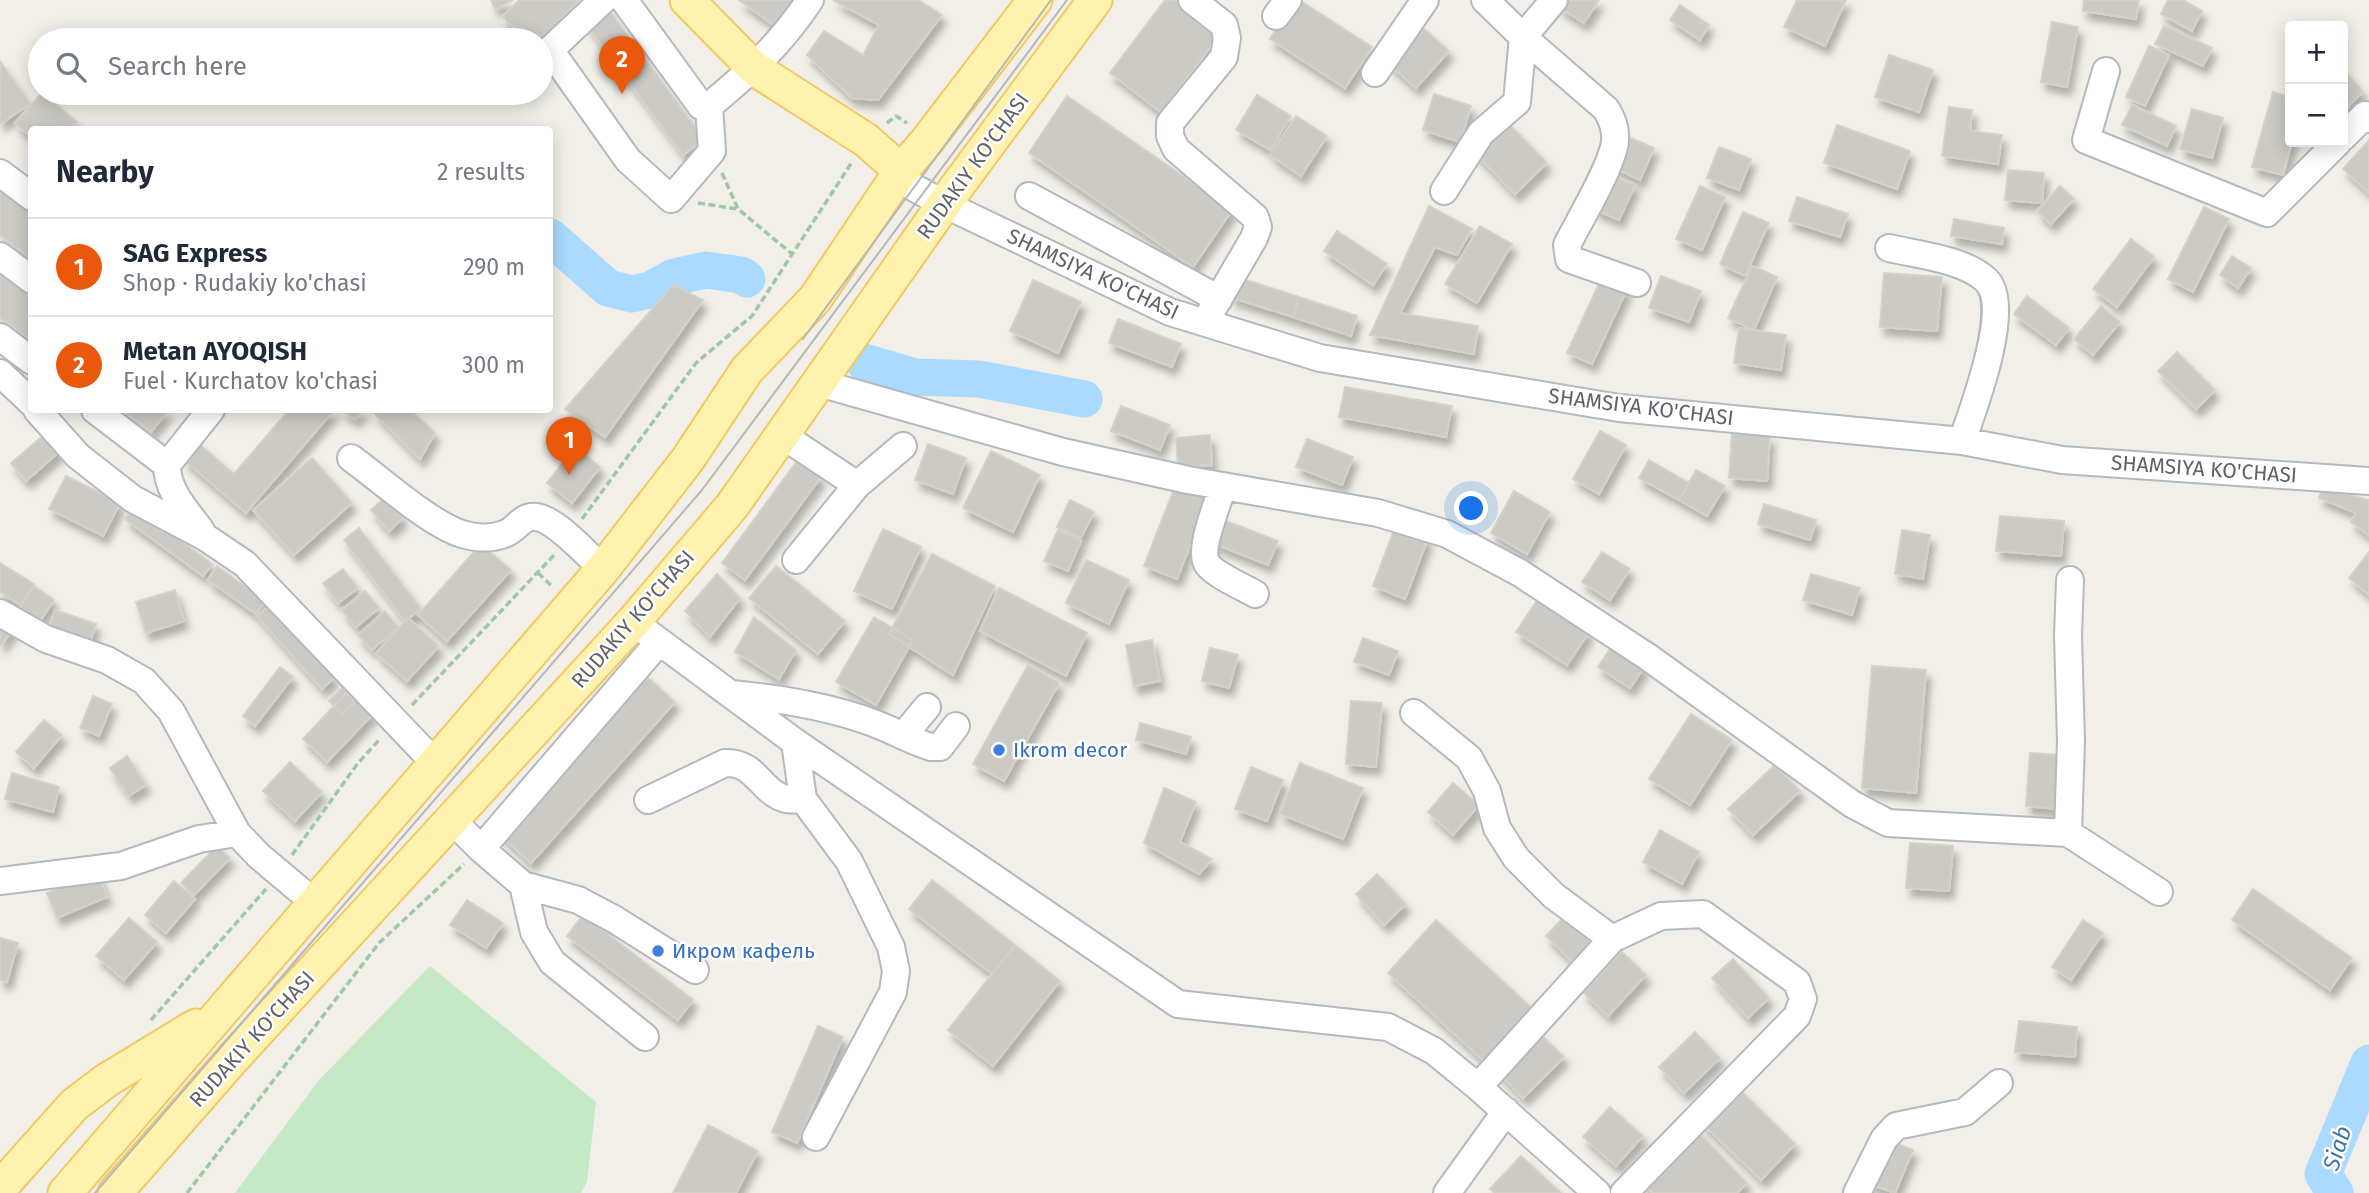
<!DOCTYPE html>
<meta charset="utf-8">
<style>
body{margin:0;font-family:"Fira Sans",sans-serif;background:#f2f2f3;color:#1f2937}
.controls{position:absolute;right:21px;top:21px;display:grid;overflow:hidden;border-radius:7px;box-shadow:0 4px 18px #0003}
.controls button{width:63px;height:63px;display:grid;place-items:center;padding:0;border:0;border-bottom:2px solid #e0e1e3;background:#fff;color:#1f2937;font:35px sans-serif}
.you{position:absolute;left:1472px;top:509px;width:24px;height:24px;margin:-18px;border:5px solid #fff;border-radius:50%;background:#1a73e8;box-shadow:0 0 0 10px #1a73e833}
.badge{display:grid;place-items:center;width:46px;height:46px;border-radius:50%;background:#ea580c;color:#fff;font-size:23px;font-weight:700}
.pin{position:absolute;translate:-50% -58px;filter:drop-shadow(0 2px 4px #0008)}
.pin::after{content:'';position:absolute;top:37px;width:24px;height:21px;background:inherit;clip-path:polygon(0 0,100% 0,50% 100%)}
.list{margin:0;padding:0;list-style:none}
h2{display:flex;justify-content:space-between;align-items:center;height:91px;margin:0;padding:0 28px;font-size:30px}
h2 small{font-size:23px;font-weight:400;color:#747a83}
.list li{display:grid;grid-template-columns:46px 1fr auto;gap:21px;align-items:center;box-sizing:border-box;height:98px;padding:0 28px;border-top:2px solid #e0e1e3}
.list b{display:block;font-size:26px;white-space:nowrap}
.list p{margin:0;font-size:23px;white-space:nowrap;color:#747a83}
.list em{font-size:23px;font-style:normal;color:#747a83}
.icon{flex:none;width:38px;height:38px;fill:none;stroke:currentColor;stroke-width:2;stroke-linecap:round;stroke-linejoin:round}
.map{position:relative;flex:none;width:2369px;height:1193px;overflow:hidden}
.search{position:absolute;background:#fff;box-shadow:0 4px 18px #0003;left:28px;top:28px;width:525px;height:77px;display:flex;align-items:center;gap:18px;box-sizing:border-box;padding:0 24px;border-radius:38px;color:#747a83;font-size:26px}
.panel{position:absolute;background:#fff;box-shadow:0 4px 18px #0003;left:28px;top:126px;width:525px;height:287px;border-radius:7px}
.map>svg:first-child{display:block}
.green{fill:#c5e8c5}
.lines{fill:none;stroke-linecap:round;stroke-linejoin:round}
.river{stroke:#aadaff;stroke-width:37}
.building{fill:#cccac5;stroke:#d6d1c6;stroke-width:2;filter:url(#shadow)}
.minor-casing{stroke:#b5b8bc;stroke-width:30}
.major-casing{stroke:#f2c960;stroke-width:37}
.path{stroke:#9cc7a9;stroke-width:3.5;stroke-dasharray:7 3.5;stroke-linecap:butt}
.minor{stroke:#fff;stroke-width:26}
.major{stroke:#fff2af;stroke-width:33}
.tram{stroke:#b6b7b8;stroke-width:2}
.shop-dot{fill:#3f7fe0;stroke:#fff;stroke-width:2.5}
.labels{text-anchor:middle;stroke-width:5;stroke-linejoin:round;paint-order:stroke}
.street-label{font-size:21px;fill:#5f6368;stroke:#fff}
.shop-label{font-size:21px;fill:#366cbe;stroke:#fff;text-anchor:start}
.water-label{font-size:23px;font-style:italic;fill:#4174aa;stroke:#fff}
</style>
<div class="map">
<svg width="2369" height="1193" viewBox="0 0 2369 1193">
<defs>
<filter id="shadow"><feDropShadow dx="4.5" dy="8" stdDeviation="3.5" flood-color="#0004"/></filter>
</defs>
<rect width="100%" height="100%" fill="#f1efe8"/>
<!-- green -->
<path class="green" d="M430,966L596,1102L587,1182L581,1193H235L319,1080Z"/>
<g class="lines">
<!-- river -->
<path class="river" d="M550,237L608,288L632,294L650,290L674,277L706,270L741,275L747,279
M864,362L915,377L979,379L1084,399
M2335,1193L2323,1174L2369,1063"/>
</g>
<!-- building -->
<path class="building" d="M491,0H513L495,9Z
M519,0H579L541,41L528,40L503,17Z
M739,0H794L775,26Z
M833,0H918L942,15L878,100L852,98L807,55L824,31L863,55L879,25Z
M1165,0H1177L1221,33L1161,112L1110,73Z
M1295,0H1299L1372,47L1345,88L1270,39Z
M1563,0H1599L1584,23L1559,7Z
M1797,0H1846L1825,46L1784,27Z
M2084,0H2139L2136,19L2083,11Z
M2168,0H2183L2202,11L2192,31L2161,14Z
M1680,5L1709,25L1700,40L1670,20Z
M606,6L704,139L683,155L585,22Z
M2052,22L2078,27L2067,87L2041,82Z
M1421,26L1449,51L1416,88L1388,63Z
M2164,26L2212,48L2203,66L2155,44Z
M2149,46L2169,55L2145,106L2126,97Z
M1889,55L1933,70L1919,112L1875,97Z
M0,61L30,104L0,124Z
M2343,69L2363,92L2343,111Z
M2273,92L2290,97L2292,142L2283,175L2252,167Z
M42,93L77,122L70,130H32V138L15,123Z
M1434,94L1471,106L1460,142L1423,130Z
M1257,95L1291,116L1270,150L1236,130Z
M1067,96L1232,210L1193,267L1029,153Z
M2132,105L2176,126L2167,146L2122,125Z
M1949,107L1972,110L1970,131L2002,135L1998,164L1942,156Z
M2192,109L2223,118L2212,158L2180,149Z
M1296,116L1327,136L1301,176L1270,155Z
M1506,121L1547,163L1515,194L1474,152Z
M1837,125L1910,151L1897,189L1824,163Z
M1626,136L1654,148L1640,180L1612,167Z
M2369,140V193L2343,169Z
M1719,147L1751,159L1739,190L1707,178Z
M2008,170L2044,173L2042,203L2005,200Z
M1608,173L1635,185L1619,220L1592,208Z
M0,185L32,210V259L0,235Z
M1700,186L1725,197L1702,250L1676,239Z
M2060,186L2074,199L2051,224L2037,211Z
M1797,197L1848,214L1840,237L1789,221Z
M1429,206L1472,229L1457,255L1435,247L1400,313L1478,326L1474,354L1370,335Z
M2204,207L2229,219L2193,292L2168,279Z
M1743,212L1769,223L1745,276L1720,264Z
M1954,219L2004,228L2002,244L1951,236Z
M1480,226L1512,244L1477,303L1445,284Z
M1337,231L1387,264L1373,285L1324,251Z
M2131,239L2154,257L2117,307L2093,289Z
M2232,256L2251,268L2238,288L2220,275Z
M1752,266L1777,277L1754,330L1728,318Z
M0,267L32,290V341L0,318Z
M1884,273L1942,277L1937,331L1880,327Z
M1661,276L1701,291L1689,322L1649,308Z
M1237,277L1299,297L1293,317L1230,297Z
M1602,277L1627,289L1592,364L1567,353Z
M1033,280L1081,302L1058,353L1010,331Z
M673,285L703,300L605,437L565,409Z
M2027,296L2069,328L2056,345L2014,314Z
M1299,297L1357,316L1351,336L1293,317Z
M2101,306L2120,322L2093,355L2074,339Z
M1118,319L1181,344L1172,367L1109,343Z
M1739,328L1786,335L1781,370L1734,363Z
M2177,352L2215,390L2196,409L2158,371Z
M1345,387L1452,406L1446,437L1339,417Z
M1121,406L1170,425L1160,450L1111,431Z
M122,410H168L151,432Z
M289,410H334L246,513L184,460L198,443L234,474Z
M342,410H363L355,419Z
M381,410H410L435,433L420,459L375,414Z
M52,428L67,445L26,481L11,463Z
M1600,431L1626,445L1599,494L1573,479Z
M1732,433L1770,436L1767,481L1729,478Z
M1210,435L1212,465L1178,467L1176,438Z
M1307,439L1353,457L1342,485L1296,467Z
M928,444L966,458L953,494L915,480Z
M575,447L600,467L572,503L547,483Z
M991,451L1040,475L1013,532L963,508Z
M312,458L352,503L294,555L253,510Z
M798,460L821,477L745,580L722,563Z
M1649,460L1689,483L1679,500L1639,478Z
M1696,470L1725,486L1707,516L1679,500Z
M66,476L120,503L103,536L49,509Z
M1176,484L1209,497L1177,579L1144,566Z
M2323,488L2369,500V536L2351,522L2356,513L2319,498Z
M1514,491L1550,512L1527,554L1491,533Z
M385,497L403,518L389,531L371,510Z
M1070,500L1094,512L1081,538L1057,527Z
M1764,504L1816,520L1810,540L1758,524Z
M134,506L212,564L203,576L125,519Z
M2000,516L2064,521L2061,556L1996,551Z
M1221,519L1278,541L1268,565L1212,543Z
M1396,525L1428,538L1405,599L1373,586Z
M359,528L421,609L405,621L344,540Z
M883,529L921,547L892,609L854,591Z
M1058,530L1081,541L1068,571L1044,561Z
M1902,530L1930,535L1923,579L1895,574Z
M481,544L511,570L447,641L418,615Z
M1602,552L1630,569L1610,600L1582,582Z
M2369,552V595L2349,578Z
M932,554L995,586L953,675L889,634Z
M1086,560L1129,580L1109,624L1066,603Z
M0,563L34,584L21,605L0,592Z
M217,566L265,601L256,614L208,580Z
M776,566L845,621L818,654L749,598Z
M343,569L358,588L338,603L323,583Z
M717,574L740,598L710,637L685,611Z
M1811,574L1860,588L1852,615L1803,600Z
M34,586L54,600L38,624L18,610Z
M999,588L1087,633L1066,676L980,631Z
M175,590L184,621L146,633L136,602Z
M365,591L379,608L356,627L342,610Z
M1538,599L1589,632L1567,665L1516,632Z
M270,605L334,678L322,689L257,616Z
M55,610L96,624L90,642L49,628Z
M385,611L398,627L372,650L358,635Z
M754,617L796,650L779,679L735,652Z
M874,617L913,640L876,705L836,682Z
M408,618L439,646L407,681L376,653Z
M0,619L13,630L0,646Z
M1363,638L1398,651L1389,675L1354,662Z
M1152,640L1160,681L1134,686L1126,645Z
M1612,646L1644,667L1630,688L1598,667Z
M1210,648L1238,655L1229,688L1202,681Z
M1028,665L1059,683L1004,781L973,764Z
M1872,666L1926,670L1916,793L1862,788Z
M280,667L293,677L255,726L243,716Z
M643,673L675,702L531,863L499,834Z
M342,688L355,702L342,714L329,701Z
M349,690L373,714L327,762L303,739Z
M93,696L112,704L99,736L80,728Z
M1351,701L1382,703L1376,767L1346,764Z
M1691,714L1732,740L1690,805L1649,779Z
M44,720L62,735L34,768L16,752Z
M1140,723L1191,737L1186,754L1136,740Z
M2030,753L2061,755L2057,809L2026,806Z
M127,756L146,785L129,796L110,768Z
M290,762L322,792L295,821L263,791Z
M1300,763L1363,788L1343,839L1280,814Z
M1775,765L1800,791L1753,835L1728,809Z
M1251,767L1283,780L1267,821L1235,809Z
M12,773L59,787L53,812L5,799Z
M1453,783L1479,805L1453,835L1428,812Z
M1164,788L1196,802L1180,842L1212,859L1199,874L1144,843Z
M1660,830L1699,852L1682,884L1643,862Z
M1910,843L1953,846L1949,891L1906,888Z
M217,846L230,858L194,895L181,883Z
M97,872L107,897L57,918L47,893Z
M1377,874L1406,904L1384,925L1356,894Z
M932,880L1015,945L992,974L909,909Z
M174,881L195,899L166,933L145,915Z
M2253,889L2352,958L2330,990L2232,920Z
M467,900L503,923L486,948L450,925Z
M583,915L693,1000L678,1020L567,936Z
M1566,915L1593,941L1573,962L1546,936Z
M129,918L157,942L124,980L96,956Z
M1436,920L1534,1010L1486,1063L1388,973Z
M2083,920L2103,933L2071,980L2052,967Z
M0,938L18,943L7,982L0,980Z
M1015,945L1060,981L993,1066L948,1030Z
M1622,952L1646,975L1608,1016L1583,992Z
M1733,959L1769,998L1748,1018L1712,978Z
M2019,1021L2077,1027L2075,1057L2015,1052Z
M818,1026L843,1037L797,1143L772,1132Z
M1537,1031L1564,1057L1523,1098L1497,1071Z
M1695,1032L1720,1058L1684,1093L1659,1067Z
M1736,1086L1795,1144L1761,1180L1701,1122Z
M1610,1107L1643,1136L1616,1166L1583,1137Z
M708,1125L758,1151L736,1193H673Z
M1694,1128L1747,1183L1737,1193H1653L1640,1180Z
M1885,1139L1913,1150L1895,1193L1867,1183Z
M1521,1156L1561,1193H1495L1490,1189Z"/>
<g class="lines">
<defs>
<path id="minor" d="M603,0L550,50L628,160L671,199L712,151L709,106
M624,0L701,106H709C750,72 780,45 810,0
M1192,0L1224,25L1227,38L1224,57L1170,123V136L1176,149L1255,217L1258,227L1254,238L1205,322
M1485,0L1523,37L1606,109C1612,119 1616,128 1615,140C1614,163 1579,221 1567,245L1569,259L1637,283
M1276,16L1288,0
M2106,71L2086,140L2267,213L2338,142
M1375,73L1425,0
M2343,137L2365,115L2369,119
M901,171L913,187L944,204L1170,312L1320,358L1619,408L1962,441L2062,460L2369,481
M0,173L32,197
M1444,191L1481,133L1517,102L1523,37L1554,0
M1029,196L1219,299
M1889,248C1918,255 1964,259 1986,280C2013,305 1973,410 1962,441
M0,256L32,280
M0,337L32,361
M0,373L32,403
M819,383L1063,452L1188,480L1378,513L1447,534L1520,573L1648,657L1852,804L1888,823L2068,833L2159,892
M37,410L78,456L133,499L205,537L245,564L435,763
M95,410L167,465
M782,435L857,485L796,560
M351,458C380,479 430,524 462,534C475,538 491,539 504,534C516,531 521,515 536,517C556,519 587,555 603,569
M857,485L903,446
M1223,486C1218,503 1197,552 1208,565C1216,575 1243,587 1255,594
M202,532C187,511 167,492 167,465L211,410
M0,613L46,639L107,660L144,681L171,711L237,833L259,856L315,903
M633,622L795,742L1178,1004L1388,1027L1434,1051L1478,1087L1597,1193
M732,694C782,699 834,707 881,726C898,733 914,742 931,747H940L956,726
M1414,713L1469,758L1487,791L1497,828L1516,858L1554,896L1612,939
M903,736L927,707
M795,742L803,799L849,861L891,947L896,971L893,992L816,1137
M648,800L725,763C757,762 760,792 786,799C791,800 798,799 803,799
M452,820L481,849L523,885L578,900L614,919L695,970
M2068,833L2071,741L2068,636L2070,580
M481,849L659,642
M0,881L121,866L199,839L237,833
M523,885L534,932L552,962L645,1037
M1478,1087L1612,939L1661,916L1703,914L1797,982L1803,999L1797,1016L1624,1193
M1447,1193L1506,1111
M1857,1193L1884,1139L1896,1126L1965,1112L1999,1083"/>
<path id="major" d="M687,0L755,69L866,140L901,171
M0,1188L74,1105L107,1080L196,1026
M65,1193L603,569L688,459L747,370L815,299L901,171L927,141L1035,0
M115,1193L235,1056L633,622L732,506L944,204L1095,0"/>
</defs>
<!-- minor casing -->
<use href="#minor" class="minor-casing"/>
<!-- major casing -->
<use href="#major" class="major-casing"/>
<!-- path -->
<path class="path" d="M887,123L896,116L907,123
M722,173L738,209L792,254
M698,203L738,209
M582,519L696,363L752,316L852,162
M538,573L553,587
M412,705L556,553
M292,855L358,763L380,739
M151,1020L266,889
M187,1193L379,943L464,864"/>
<!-- minor -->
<use href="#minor" class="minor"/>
<!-- major -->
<use href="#major" class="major"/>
<!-- tram -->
<path class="tram" d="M803,339L1051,0
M95,1193L702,490L1067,0"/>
</g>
<!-- markers -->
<g class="shop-dot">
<circle cx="999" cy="750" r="7"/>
<circle cx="658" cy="951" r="7"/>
</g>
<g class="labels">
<!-- street labels -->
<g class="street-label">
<text transform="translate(973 166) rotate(-54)" y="7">RUDAKIY KO'CHASI</text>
<text transform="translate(1093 274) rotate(25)" y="7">SHAMSIYA KO'CHASI</text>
<text transform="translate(1641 407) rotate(7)" y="7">SHAMSIYA KO'CHASI</text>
<text transform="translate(2204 469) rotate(4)" y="7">SHAMSIYA KO'CHASI</text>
<text transform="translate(633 619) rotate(-49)" y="7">RUDAKIY KO'CHASI</text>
<text transform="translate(252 1039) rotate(-48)" y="7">RUDAKIY KO'CHASI</text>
</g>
<!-- shop labels -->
<g class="shop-label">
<text x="1013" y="757">Ikrom decor</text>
<text x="672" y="958">Икром кафель</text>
</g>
<!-- water labels -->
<g class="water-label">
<text transform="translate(2337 1148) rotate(-72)" y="8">Siab</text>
</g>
</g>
</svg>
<div class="controls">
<button>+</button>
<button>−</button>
</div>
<div class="you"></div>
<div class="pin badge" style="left:569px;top:475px">1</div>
<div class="pin badge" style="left:622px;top:94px">2</div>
<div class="search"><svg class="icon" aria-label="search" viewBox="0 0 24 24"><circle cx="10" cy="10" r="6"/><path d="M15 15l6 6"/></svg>Search here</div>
<section class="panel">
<h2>Nearby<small>2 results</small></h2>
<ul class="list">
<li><span class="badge">1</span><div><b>SAG Express</b><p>Shop · Rudakiy ko'chasi</p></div><em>290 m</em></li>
<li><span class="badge">2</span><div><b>Metan AYOQISH</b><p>Fuel · Kurchatov ko'chasi</p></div><em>300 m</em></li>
</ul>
</section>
</div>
